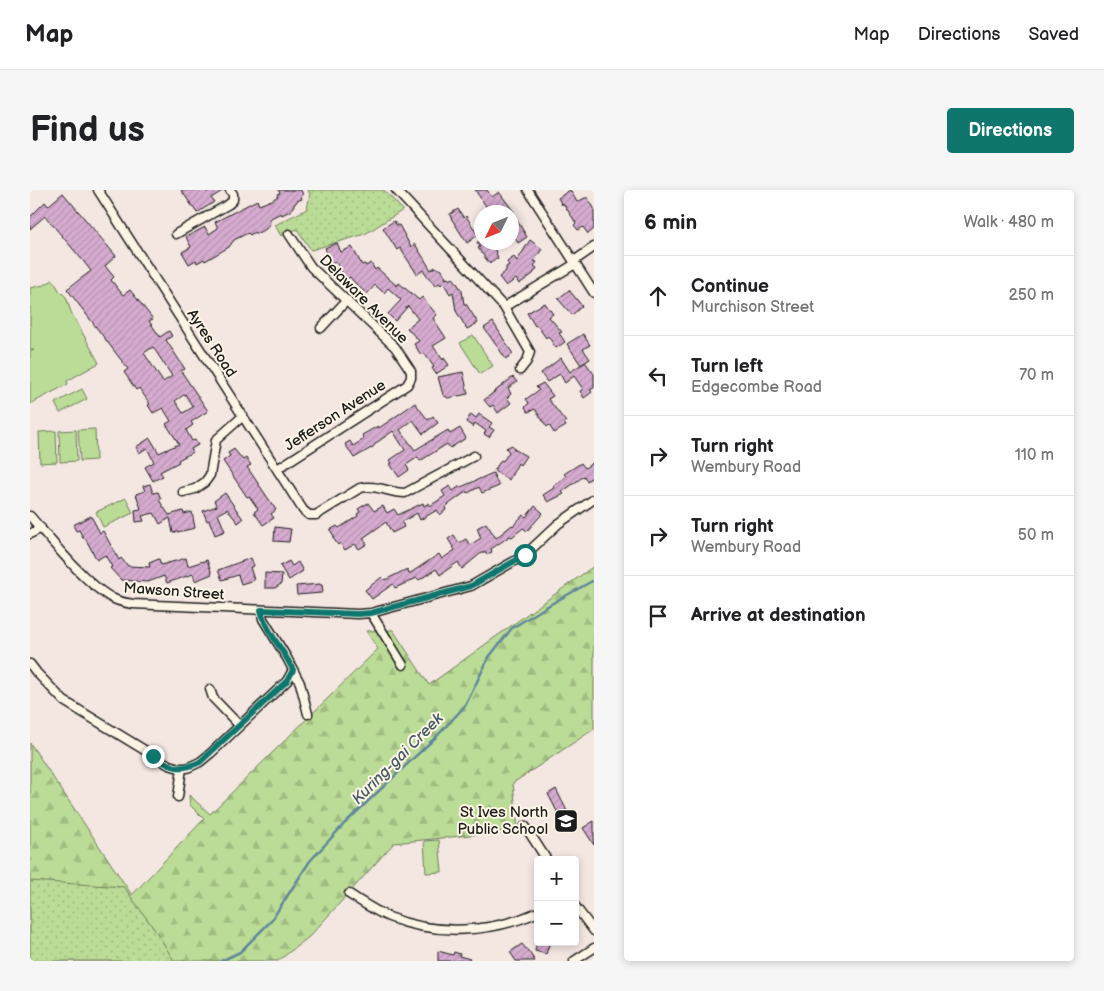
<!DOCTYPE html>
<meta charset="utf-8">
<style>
body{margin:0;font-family:"Balsamiq Sans",sans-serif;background:#f6f6f6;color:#202124}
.controls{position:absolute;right:15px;bottom:15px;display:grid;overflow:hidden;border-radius:5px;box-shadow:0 2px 8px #0003}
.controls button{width:45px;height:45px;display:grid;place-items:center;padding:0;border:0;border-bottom:1px solid #e0e0e0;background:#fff;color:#202124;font:25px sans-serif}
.compass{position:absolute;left:444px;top:15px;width:45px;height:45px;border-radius:50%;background:#fff;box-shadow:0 2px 8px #0003;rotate:227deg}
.stop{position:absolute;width:15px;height:15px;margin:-11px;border:4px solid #0f766e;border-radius:50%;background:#fff}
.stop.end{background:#0f766e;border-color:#fff;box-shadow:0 1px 5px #0008}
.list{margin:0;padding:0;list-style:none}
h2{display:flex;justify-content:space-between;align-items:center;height:65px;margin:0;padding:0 20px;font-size:21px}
h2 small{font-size:16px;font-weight:400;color:#757577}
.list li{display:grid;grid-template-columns:32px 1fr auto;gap:15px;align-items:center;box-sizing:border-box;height:80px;padding:0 20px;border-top:1px solid #e0e0e0}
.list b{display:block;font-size:19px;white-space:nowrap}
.list p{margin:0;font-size:16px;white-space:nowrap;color:#757577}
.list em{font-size:16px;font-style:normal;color:#757577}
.icon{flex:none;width:28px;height:28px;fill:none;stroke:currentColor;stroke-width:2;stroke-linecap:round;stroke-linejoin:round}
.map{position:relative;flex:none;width:564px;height:771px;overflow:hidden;border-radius:5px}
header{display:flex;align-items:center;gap:30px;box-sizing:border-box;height:70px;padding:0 25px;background:#fff;border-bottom:1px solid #e0e0e0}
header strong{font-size:24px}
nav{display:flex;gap:28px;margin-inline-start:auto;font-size:18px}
.intro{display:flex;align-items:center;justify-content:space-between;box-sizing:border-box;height:120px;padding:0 30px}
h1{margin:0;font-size:35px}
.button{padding:12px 22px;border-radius:5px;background:#0f766e;color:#fff;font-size:18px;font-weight:700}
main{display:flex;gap:30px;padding:0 30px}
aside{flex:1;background:#fff;border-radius:5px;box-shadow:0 2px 8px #0003}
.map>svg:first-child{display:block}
.grass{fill:#bbdc96;stroke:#6c7c59}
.forest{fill:url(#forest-firs);stroke:#6c7c59}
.park{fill:url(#park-dots);stroke:#6c7c59}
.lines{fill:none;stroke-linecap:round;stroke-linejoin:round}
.stream{stroke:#60869a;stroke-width:2.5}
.building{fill:url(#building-hatch);stroke:#1c1c1c;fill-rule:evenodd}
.minor-casing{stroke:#1c1c1c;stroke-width:11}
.minor{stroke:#fcf5e5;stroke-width:8}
.route{stroke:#0f766e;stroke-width:6}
.labels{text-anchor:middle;stroke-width:4;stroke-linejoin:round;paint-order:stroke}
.street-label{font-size:15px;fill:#1c1c1c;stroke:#fcf5e5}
.poi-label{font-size:15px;fill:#1c1c1c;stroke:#fcf5e5;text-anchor:end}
.water-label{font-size:16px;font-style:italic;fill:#445a66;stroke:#fcf5e5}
</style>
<header>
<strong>Map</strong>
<nav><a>Map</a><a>Directions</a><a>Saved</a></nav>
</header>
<div class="intro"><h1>Find us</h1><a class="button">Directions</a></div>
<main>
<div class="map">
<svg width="564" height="771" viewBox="0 0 564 771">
<defs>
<pattern id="forest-firs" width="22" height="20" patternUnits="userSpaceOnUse" patternTransform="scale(1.25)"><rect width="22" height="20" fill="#bbdc96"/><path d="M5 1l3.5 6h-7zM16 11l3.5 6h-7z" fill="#a0bc81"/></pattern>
<pattern id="park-dots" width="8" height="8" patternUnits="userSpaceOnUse" patternTransform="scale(1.25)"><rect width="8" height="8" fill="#bbdc96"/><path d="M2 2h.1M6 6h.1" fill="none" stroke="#a0bc81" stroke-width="1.8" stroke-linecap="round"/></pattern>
<pattern id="building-hatch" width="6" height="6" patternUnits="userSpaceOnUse" patternTransform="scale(1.25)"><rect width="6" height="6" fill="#d6abd0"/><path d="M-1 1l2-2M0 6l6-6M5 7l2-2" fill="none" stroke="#b793b2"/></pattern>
</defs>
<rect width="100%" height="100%" fill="#f4e6e1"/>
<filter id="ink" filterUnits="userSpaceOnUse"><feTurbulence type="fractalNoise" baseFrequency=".02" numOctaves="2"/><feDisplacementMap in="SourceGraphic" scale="10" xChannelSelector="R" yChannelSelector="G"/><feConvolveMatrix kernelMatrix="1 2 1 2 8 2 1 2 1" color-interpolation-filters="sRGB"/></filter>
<g filter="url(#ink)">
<!-- grass -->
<path class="grass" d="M23,90L29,100L36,107L41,122L69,173L37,191L38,194L0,214V162L4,160H0V98L14,95Z
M443,145L463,176L450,184L430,153Z
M52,199L57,209L30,223L25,213Z
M65,239L66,270L50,271L48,240Z
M46,240L47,271L30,272L29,241Z
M26,241L27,272L10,273L9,242Z
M96,308L103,323L73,337L66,322Z
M409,650L412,682L396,683L394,651Z"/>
<!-- forest -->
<path class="forest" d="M564,376V539L483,593L488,640L364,653L280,746L248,771H0V553L102,705L174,629L160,615L159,605L180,624L348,459L336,441L363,440L399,495Z"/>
<!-- park -->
<path class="park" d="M278,0H354L373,20L335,44L281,60L267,39L251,46L245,35L277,19L280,4Z
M0,691L94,697L129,746L144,771H0Z"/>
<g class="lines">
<!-- stream -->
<path class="stream" d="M191,771L210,762L241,731L280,671L315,633L407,546L435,516L459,467L482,438L521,414L564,390"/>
</g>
<!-- building -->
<path class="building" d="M151,0H175L177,2L180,0H194L181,8L184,12L167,23Z
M248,0H271L273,5L271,6L272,9L267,11L260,21L252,25L251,23L239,29L240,33L236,39L226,44L225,42L220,45L218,43L204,50L199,57L175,71L174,69L167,73L166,70L159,74L152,62L161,57L156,47L175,37L179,44L188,38L185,32L227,10L229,15L242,10L248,6L247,4L250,3Z
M445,0H457L462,7L469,2L484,22H482L497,47L488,53L482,43V22H452L458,19Z
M540,0L547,12L555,8H558L564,18V39L558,44L553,37L548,40L544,35L546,33L533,13L532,15L528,8Z
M33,3L86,66L75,76L84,87L81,90L93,105L100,100L123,129L119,131L130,147L139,141L142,146L136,150L155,179L151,181L178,221L161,232L163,235L156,240L162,251L165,250L168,255L161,259L163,262L148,270L149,272L130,282L133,286L123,291L115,277L124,272L117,258L109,263L106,257L120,248L129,263L149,254L136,234L141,231L133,218L123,223L118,215L120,214L109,198L106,200L94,182L98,179L37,99L61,81L54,72L15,26L0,39V27L15,12L18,16ZM123,157L142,186L133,192L114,163ZM155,204L163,217L153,223L145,211Z
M428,19L434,28L436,26L448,45L437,53L421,28L420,24Z
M364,31L367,36L369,35L381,57L385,54L401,80L405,77L412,80L416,88L415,89L418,88L420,90L423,88L425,90L432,101L434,114H436L448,133L437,139L426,121L423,102L420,104L413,92L411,95L409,93L405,96L393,80L387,84L370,58L367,60L353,38Z
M500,50L512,59L504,71L507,72L504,76L507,78L503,84L489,94L486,89L476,96L469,87L476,81V77L479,75L477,72L484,67L487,71Z
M447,52H462L468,68L459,73L448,58L450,57Z
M307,53L311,62L322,57L332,75L335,74L336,76L341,73L345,80L347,78L367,96L369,93L389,110L392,107L407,125L403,128L416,148L403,156L413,170L414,168L419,175L406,184L402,178L404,177L394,163L391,165L384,154L389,151L377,138L388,129L378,116L365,131L358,124L371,110L358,98L354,103L345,95L337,104L324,92L320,87L316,90L306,72L302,74L295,58Z
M539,100L552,116L542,125L528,109Z
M515,113L523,124L519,127L532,142L529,143L535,152L526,158L518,146L516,148L507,135L505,136L497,123Z
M463,132L483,164L476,169L454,138Z
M553,144L560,155L553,159L560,169L551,175L537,154Z
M531,168L540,182L555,172L564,184V198L560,200L562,202L554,208L550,201L553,199L544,186L535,193L530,184L517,192L511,183Z
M433,182L438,204L418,208L413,205L408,187Z
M483,187L487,192L478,198L481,204L477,208L481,213L468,223L463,215L460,217L454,210Z
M513,193L523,206L518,209L536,232L534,233L536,236L524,243L519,235L517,237L505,219L498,222L495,217L499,213L496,209L509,200L506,197Z
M385,213L398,230L403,226L408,233L393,244L383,230L370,240L385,260L418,240L420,244L430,238L436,248L420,258L417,254L390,271L388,267L376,275L379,280L369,287L360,274L362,273L360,270L375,260L363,241L346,253L343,257L324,268L315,254L320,251L323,256L334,249L332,245L348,236L349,238Z
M441,224L446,228L449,224L462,233L459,237L464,240L459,247L454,244L456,241L445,233L443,237L436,232Z
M482,255L484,259L496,266L490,275L488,273L479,290L464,281L471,270L473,271L479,262L476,258Z
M204,259L213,270L216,268L221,275L217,277L246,320L241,324L244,328L233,335L224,322L228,319L219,306L217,307L193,271L200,266L198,263Z
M564,272V286L557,291L554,286L532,302L534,304L518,312L513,305L524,298L523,296L536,286L534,284L551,273L555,278Z
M463,283L469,296L452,303L449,297L438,303L437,301L415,317L416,320L410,325L407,320L390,330L387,323L372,332L374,337L362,343L356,332L333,348L337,354L329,359L325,354L315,360L310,353L308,355L303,348L304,346L300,340L307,336L309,338L328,326L327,324L330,322L328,319L338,313L344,321L353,316L357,323L364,319L368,325L393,313L394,316L399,313L400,316L415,306L412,301L420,296L423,301L430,296L431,297Z
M120,294L123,303L128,302L131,309L129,310L139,325L153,321L154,324L162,322L165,338L143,343L140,328L130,334L124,323L112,326L114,331L106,332L105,320L111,319L106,304L115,301L113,296Z
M195,303L213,329L208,333L197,319L188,324L195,341L185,345L179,330L177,331L173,321L187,316L184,311Z
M505,316L513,323L497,341L493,338L482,347L480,346L461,359L462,362L457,365L455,362L450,364L432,379L428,372L410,385L406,379L389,390L387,388L365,398L363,394L342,409L335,400L352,387L355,390L377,379L379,384L409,364L412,369L425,360L418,349L424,345L429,353L436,349L440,355L451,348L447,338L456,333L466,348L482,335L483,336L493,325L496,327Z
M61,326L70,343L73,341L89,370L91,368L98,376L120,377L119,373L129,369L131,375L156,368L158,376L177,370L182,384L165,391L163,384L137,393L134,386L118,392L91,390L80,378L82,377L75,365L67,370L55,348L54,349L49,340L46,341L43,335Z
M245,337L261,339L259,352L244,351Z
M221,368L224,376L220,377L224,390L211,394L208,385L192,390L188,380Z
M259,371L262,376L268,372L273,381L259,390L250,376Z
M235,383L252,384L251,394L245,398H235Z
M290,394V395H292L293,402L291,403L267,405L266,396Z
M526,599L542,631L534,635L518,604Z
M564,631V655L553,638Z
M507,752H520L516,764L505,761Z
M492,754L499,762L505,771H486L480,762Z
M408,761L423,765L424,762L430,764L429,766L440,769L439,771H408Z"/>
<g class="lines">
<defs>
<path id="minor" d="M68,0L273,320L279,325H286L330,298C346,294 359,303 375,303L444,266
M366,0L474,117L500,162L497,171L490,180
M498,0L564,103
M146,44L199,14L203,10V4L200,0
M544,71L564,57
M474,117L545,74
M291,138L317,110
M247,279L377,195L381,188V181L365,157L281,77L259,44
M153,302L165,299L175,292L180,285L186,250L213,226
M0,326C21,350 57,396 84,409C90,412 97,413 103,414L328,424L341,423L441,396L495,365L528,334L564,309
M0,344L11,338
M231,420L233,429L257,468L270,493L278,524
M341,423L373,475
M0,474L7,483L34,511L139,575L149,578H157L170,572L181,563L257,491L263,480
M180,499L183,508L209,535
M148,607L152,578
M495,636L517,670
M319,704C332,712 345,721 359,727C406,746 462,743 508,722
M545,716L564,741
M544,771L564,758"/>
</defs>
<!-- minor casing -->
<use href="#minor" class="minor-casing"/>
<!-- minor -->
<use href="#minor" class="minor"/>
</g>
</g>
<g class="lines" filter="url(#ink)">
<!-- route -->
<path class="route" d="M123,566C142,577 149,582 170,572L257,491L263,480C254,460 236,442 231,420L328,424L341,423L441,396L495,365"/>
</g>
<!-- icons -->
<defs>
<symbol id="school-square" viewBox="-11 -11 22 22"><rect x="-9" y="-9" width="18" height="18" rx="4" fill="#1c1c1c" stroke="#fcf5e5"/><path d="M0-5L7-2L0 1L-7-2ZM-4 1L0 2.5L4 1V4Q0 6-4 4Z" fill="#fff"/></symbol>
</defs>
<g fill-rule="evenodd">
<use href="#school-square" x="522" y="617" width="28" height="28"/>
</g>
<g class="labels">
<!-- street labels -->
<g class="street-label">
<text transform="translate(334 109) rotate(45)" y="5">Delaware Avenue</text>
<text transform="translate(182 153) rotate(57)" y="5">Ayres Road</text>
<text transform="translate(305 225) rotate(-33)" y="5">Jefferson Avenue</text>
<text transform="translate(144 401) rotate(4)" y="5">Mawson Street</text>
</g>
<!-- poi labels -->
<g class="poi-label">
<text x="518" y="627">St Ives North<tspan x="518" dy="17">Public School</tspan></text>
</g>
<!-- water labels -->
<g class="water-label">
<text transform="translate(367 568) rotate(-45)" y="6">Kuring-gai Creek</text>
</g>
</g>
</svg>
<div class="controls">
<button>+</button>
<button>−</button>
</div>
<svg class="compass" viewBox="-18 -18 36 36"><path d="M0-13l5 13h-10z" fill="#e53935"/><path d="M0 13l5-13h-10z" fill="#757577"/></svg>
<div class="stop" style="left:495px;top:365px"></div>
<div class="stop end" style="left:123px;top:566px"></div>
</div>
<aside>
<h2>6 min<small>Walk · 480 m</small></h2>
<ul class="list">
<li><svg class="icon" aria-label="ahead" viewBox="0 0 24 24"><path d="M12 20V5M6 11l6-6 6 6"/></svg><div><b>Continue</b><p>Murchison Street</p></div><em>250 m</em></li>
<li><svg class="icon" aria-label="left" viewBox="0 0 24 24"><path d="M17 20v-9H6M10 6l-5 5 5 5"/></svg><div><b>Turn left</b><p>Edgecombe Road</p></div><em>70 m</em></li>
<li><svg class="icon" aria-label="right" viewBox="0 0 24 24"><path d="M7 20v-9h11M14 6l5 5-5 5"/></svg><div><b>Turn right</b><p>Wembury Road</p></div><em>110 m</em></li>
<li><svg class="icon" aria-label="right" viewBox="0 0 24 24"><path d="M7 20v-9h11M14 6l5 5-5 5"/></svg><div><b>Turn right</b><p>Wembury Road</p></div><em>50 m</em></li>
<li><svg class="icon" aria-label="arrive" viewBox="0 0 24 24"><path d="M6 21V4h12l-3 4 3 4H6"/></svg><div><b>Arrive at destination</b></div></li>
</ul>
</aside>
</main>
